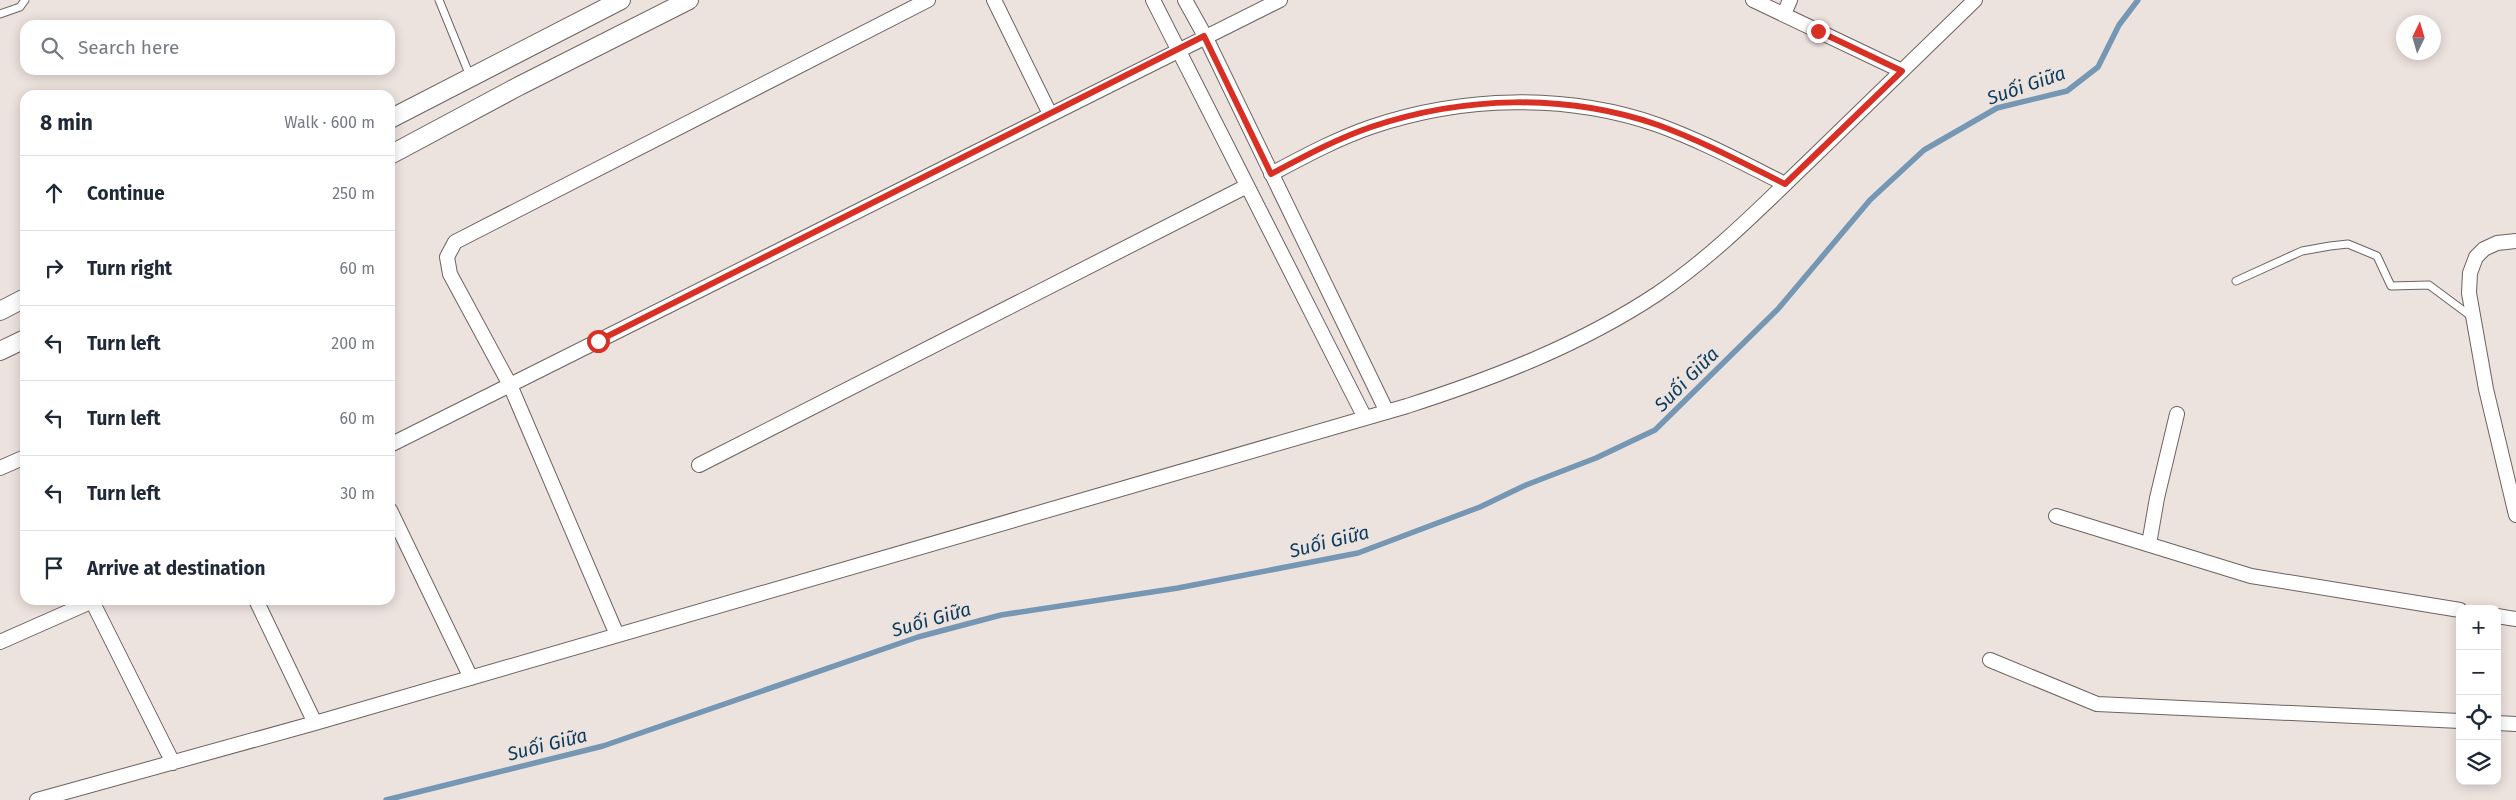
<!DOCTYPE html>
<meta charset="utf-8">
<style>
body{margin:0;font-family:"Fira Sans",sans-serif;background:#f2f2f3;color:#1f2937}
.controls{position:absolute;right:15px;bottom:15px;display:grid;overflow:hidden;border-radius:10px;box-shadow:0 2px 12px #0003}
.controls button{width:45px;height:45px;display:grid;place-items:center;padding:0;border:0;border-bottom:1px solid #e0e1e3;background:#fff;color:#1f2937;font:25px sans-serif}
.compass{position:absolute;left:2396px;top:15px;width:45px;height:45px;border-radius:50%;background:#fff;box-shadow:0 2px 12px #0003;rotate:5deg}
.stop{position:absolute;width:15px;height:15px;margin:-11px;border:4px solid #d93025;border-radius:50%;background:#fff}
.stop.end{background:#d93025;border-color:#fff;box-shadow:0 1px 5px #0008}
.list{margin:0;padding:0;list-style:none}
h2{display:flex;justify-content:space-between;align-items:center;height:65px;margin:0;padding:0 20px;font-size:21px}
h2 small{font-size:16px;font-weight:400;color:#747a83}
.list li{display:grid;grid-template-columns:32px 1fr auto;gap:15px;align-items:center;box-sizing:border-box;height:75px;padding:0 20px;border-top:1px solid #e0e1e3}
.list b{display:block;font-size:19px;white-space:nowrap}
.list em{font-size:16px;font-style:normal;color:#747a83}
.icon{flex:none;width:28px;height:28px;fill:none;stroke:currentColor;stroke-width:2;stroke-linecap:round;stroke-linejoin:round}
.map{position:relative;flex:none;width:2516px;height:800px;overflow:hidden}
.search{position:absolute;background:#fff;box-shadow:0 2px 12px #0003;left:20px;top:20px;width:375px;height:55px;display:flex;align-items:center;gap:12px;box-sizing:border-box;padding:0 18px;border-radius:15px;color:#747a83;font-size:19px}
.panel{position:absolute;background:#fff;box-shadow:0 2px 12px #0003;left:20px;top:90px;width:375px;height:515px;border-radius:15px}
.map>svg:first-child{display:block}
.lines{fill:none;stroke-linecap:round;stroke-linejoin:round}
.stream{stroke:#7597b4;stroke-width:5.5}
.service-casing{stroke:#6c6461;stroke-width:9}
.minor-casing{stroke:#6c6461;stroke-width:16}
.tertiary-casing{stroke:#6c6461;stroke-width:20}
.service{stroke:#fff;stroke-width:7}
.minor{stroke:#fff;stroke-width:14}
.tertiary{stroke:#fff;stroke-width:18}
.route{stroke:#d93025;stroke-width:6}
.labels{text-anchor:middle;stroke-width:4;stroke-linejoin:round;paint-order:stroke}
.water-label{font-size:19px;font-style:italic;fill:#083b5d;stroke:#ece2de}
</style>
<div class="map">
<svg width="2516" height="800" viewBox="0 0 2516 800">
<rect width="100%" height="100%" fill="#ece2de"/>
<g class="lines">
<!-- stream -->
<path class="stream" d="M386,800L603,746L918,637L1001,615L1178,588L1358,553L1480,507L1526,485L1596,458L1655,430L1778,309L1870,200L1924,150L1997,108L2067,91L2098,67L2119,25L2138,0"/>
<defs>
<path id="service" d="M439,0L470,76
M0,14L20,7L25,0
M2236,281L2302,251L2330,246L2348,244L2377,256L2391,286L2429,285L2472,317"/>
<path id="minor" d="M994,0L1050,114
M1153,0L1365,418
M1185,0L1205,36L1387,412
M1753,0L1902,71
M1784,14L1790,0
M1271,174C1303,157 1336,139 1371,127C1462,96 1566,93 1658,125C1702,141 1743,163 1785,184
M2516,241L2497,243L2484,249L2476,257L2470,273L2469,293L2486,389L2516,515
M390,445L1280,0
M699,465L1247,186
M0,468L25,457
M390,510L471,678
M2056,516L2251,576L2460,610
M2149,544L2157,498L2177,414
M256,600L315,723
M92,601L173,763
M2497,616L2516,619
M617,635L510,385L450,274L447,257L455,242L928,0
M0,642L95,600
M1990,660L2097,704L2460,721
M2497,723L2516,724
M37,800L315,723L1407,406C1494,378 1580,345 1657,294C1712,257 1759,209 1807,163C1863,108 1919,54 1975,0"/>
<path id="tertiary" d="M390,119L621,0
M390,155L519,86L689,0
M0,311L25,298
M0,351L25,339"/>
</defs>
<!-- service casing -->
<use href="#service" class="service-casing"/>
<!-- minor casing -->
<use href="#minor" class="minor-casing"/>
<!-- tertiary casing -->
<use href="#tertiary" class="tertiary-casing"/>
<!-- service -->
<use href="#service" class="service"/>
<!-- minor -->
<use href="#minor" class="minor"/>
<!-- tertiary -->
<use href="#tertiary" class="tertiary"/>
</g>
<g class="lines">
<!-- route -->
<path class="route" d="M598,341L1204,36L1271,174C1303,157 1336,139 1371,127C1463,96 1565,93 1658,125C1702,141 1743,163 1785,184L1902,71L1818,31"/>
</g>
<g class="labels">
<!-- water labels -->
<g class="water-label">
<text transform="translate(2026 85) rotate(-19)" y="7">Suối Giữa</text>
<text transform="translate(1686 379) rotate(-45)" y="7">Suối Giữa</text>
<text transform="translate(1329 541) rotate(-14)" y="7">Suối Giữa</text>
<text transform="translate(931 619) rotate(-16)" y="7">Suối Giữa</text>
<text transform="translate(547 744) rotate(-14)" y="7">Suối Giữa</text>
</g>
</g>
</svg>
<div class="controls">
<button>+</button>
<button>−</button>
<button><svg class="icon" aria-label="locate" viewBox="0 0 24 24"><circle cx="12" cy="12" r="6"/><path d="M12 2v4M12 18v4M2 12h4M18 12h4"/></svg></button>
<button><svg class="icon" aria-label="layers" viewBox="0 0 24 24"><path d="M12 4l9 5-9 5-9-5zM3 14l9 5 9-5"/></svg></button>
</div>
<svg class="compass" viewBox="-18 -18 36 36"><path d="M0-13l5 13h-10z" fill="#e53935"/><path d="M0 13l5-13h-10z" fill="#747a83"/></svg>
<div class="stop" style="left:598px;top:341px"></div>
<div class="stop end" style="left:1818px;top:31px"></div>
<div class="search"><svg class="icon" aria-label="search" viewBox="0 0 24 24"><circle cx="10" cy="10" r="6"/><path d="M15 15l6 6"/></svg>Search here</div>
<section class="panel">
<h2>8 min<small>Walk · 600 m</small></h2>
<ul class="list">
<li><svg class="icon" aria-label="ahead" viewBox="0 0 24 24"><path d="M12 20V5M6 11l6-6 6 6"/></svg><div><b>Continue</b></div><em>250 m</em></li>
<li><svg class="icon" aria-label="right" viewBox="0 0 24 24"><path d="M7 20v-9h11M14 6l5 5-5 5"/></svg><div><b>Turn right</b></div><em>60 m</em></li>
<li><svg class="icon" aria-label="left" viewBox="0 0 24 24"><path d="M17 20v-9H6M10 6l-5 5 5 5"/></svg><div><b>Turn left</b></div><em>200 m</em></li>
<li><svg class="icon" aria-label="left" viewBox="0 0 24 24"><path d="M17 20v-9H6M10 6l-5 5 5 5"/></svg><div><b>Turn left</b></div><em>60 m</em></li>
<li><svg class="icon" aria-label="left" viewBox="0 0 24 24"><path d="M17 20v-9H6M10 6l-5 5 5 5"/></svg><div><b>Turn left</b></div><em>30 m</em></li>
<li><svg class="icon" aria-label="arrive" viewBox="0 0 24 24"><path d="M6 21V4h12l-3 4 3 4H6"/></svg><div><b>Arrive at destination</b></div></li>
</ul>
</section>
</div>
